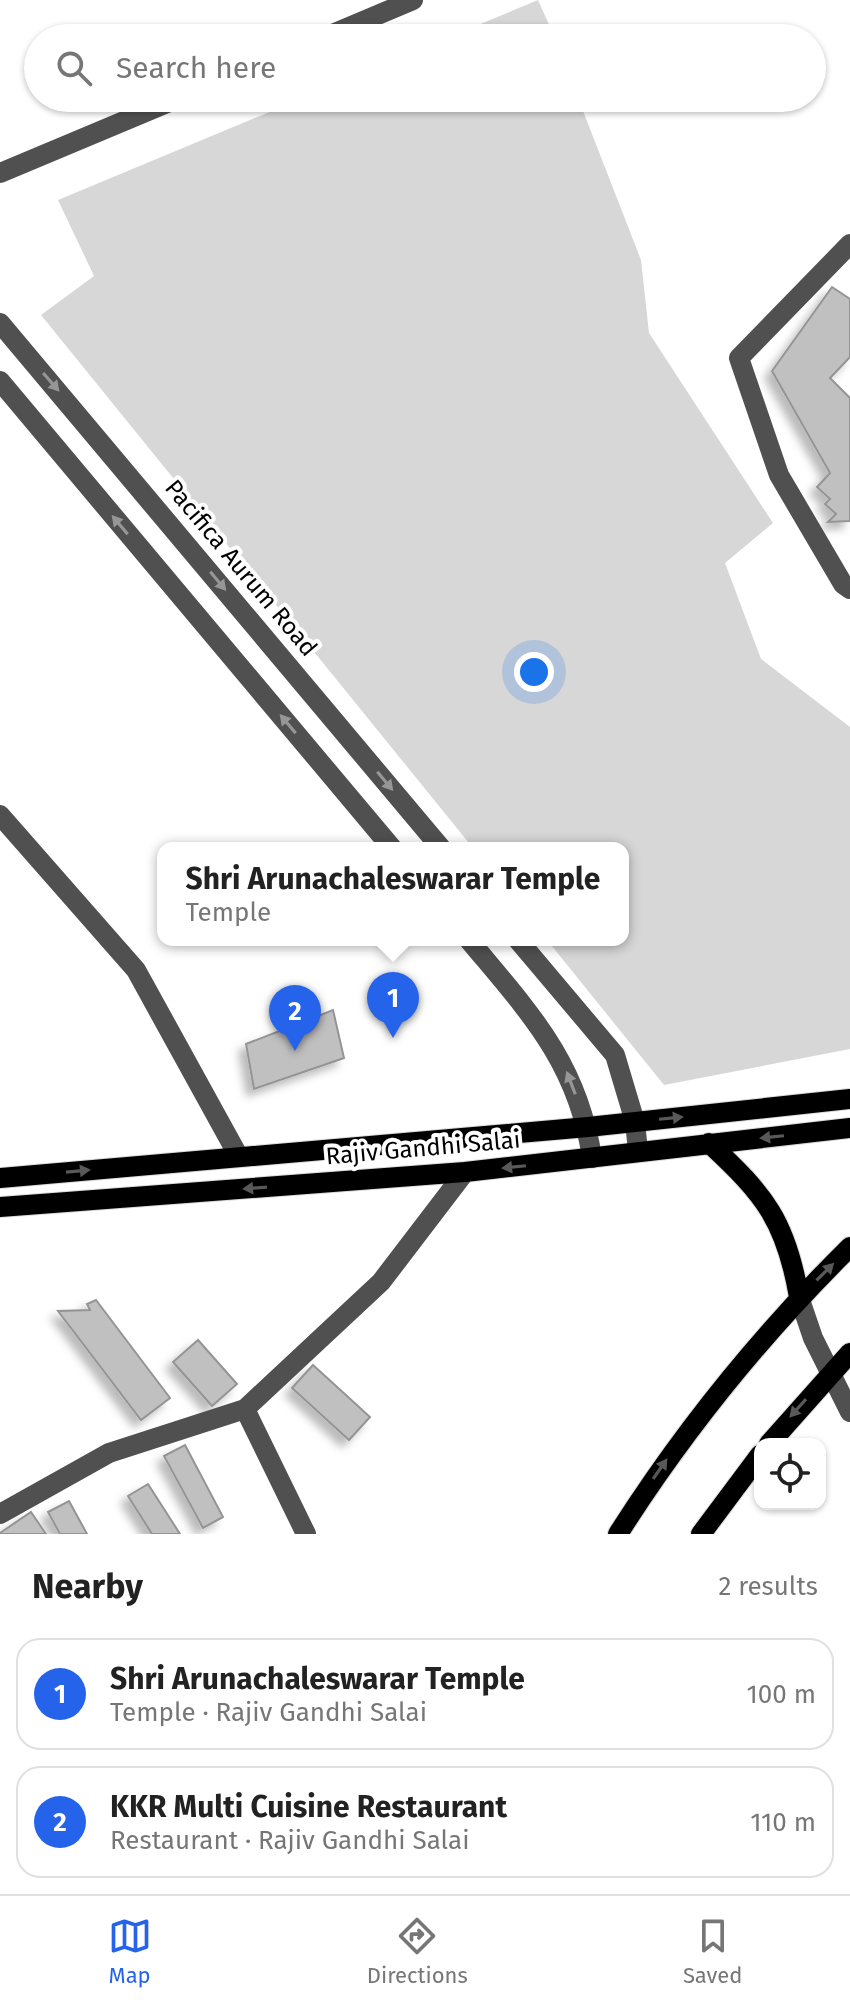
<!DOCTYPE html>
<meta charset="utf-8">
<style>
body{margin:0;font-family:"Fira Sans",sans-serif;background:#f2f2f2;color:#222}
.controls{position:absolute;right:24px;bottom:24px;display:grid;overflow:hidden;border-radius:16px;box-shadow:0 2px 6px #0004}
.controls button{width:72px;height:72px;display:grid;place-items:center;padding:0;border:0;border-bottom:2px solid #e0e0e0;background:#fff;color:#222;font:40px sans-serif}
.you{position:absolute;left:534px;top:672px;width:28px;height:28px;margin:-20px;border:6px solid #fff;border-radius:50%;background:#1a73e8;box-shadow:0 0 0 12px #1a73e833}
.badge{display:grid;place-items:center;width:52px;height:52px;border-radius:50%;background:#2563eb;color:#fff;font-size:26px;font-weight:700}
.pin{position:absolute;translate:-50% -66px;filter:drop-shadow(0 2px 4px #0008)}
.pin::after{content:'';position:absolute;top:42px;width:28px;height:24px;background:inherit;clip-path:polygon(0 0,100% 0,50% 100%)}
.popup{position:absolute;left:157px;top:842px;width:472px;height:104px;box-sizing:border-box;display:grid;place-content:center;border-radius:16px;background:#fff;filter:drop-shadow(0 2px 6px #0005);font-size:26px;white-space:nowrap;color:#767676}
.popup b{font-size:30px;color:#222}
.popup::after{content:'';position:absolute;left:50%;top:100%;margin-left:-16px;border:16px solid transparent;border-top-color:#fff}
.list{margin:0;padding:0;list-style:none}
h2{display:flex;justify-content:space-between;align-items:center;height:104px;margin:0;padding:0 32px;font-size:34px}
h2 small{font-size:26px;font-weight:400;color:#767676}
.list li{display:grid;grid-template-columns:52px 1fr auto;gap:24px;align-items:center;box-sizing:border-box;height:112px;margin:0 16px 16px;padding:0 16px;border:2px solid #e0e0e0;border-radius:24px}
.list b{display:block;font-size:30px;white-space:nowrap}
.list p{margin:0;font-size:26px;white-space:nowrap;color:#767676}
.list em{font-size:26px;font-style:normal;color:#767676}
.icon{flex:none;width:44px;height:44px;fill:none;stroke:currentColor;stroke-width:2;stroke-linecap:round;stroke-linejoin:round}
.map{position:relative;flex:none;width:850px;height:1534px;overflow:hidden}
.search{position:absolute;background:#fff;box-shadow:0 2px 6px #0004;left:24px;right:24px;top:24px;height:88px;display:flex;align-items:center;gap:20px;box-sizing:border-box;padding:0 28px;border-radius:44px;color:#767676;font-size:30px}
.sheet{height:360px;background:#fff}
nav{display:flex;justify-content:space-around;align-items:center;box-sizing:border-box;height:112px;border-top:2px solid #e0e0e0;background:#fff;font-size:22px;color:#767676}
nav a{display:grid;justify-items:center;gap:4px}
nav .on{color:#2563eb}
.map>svg:first-child{display:block}
.green{fill:#d7d7d7}
.building{fill:#c0c0c0;stroke:#949494;stroke-width:2;filter:url(#shadow)}
.lines{fill:none;stroke-linecap:round;stroke-linejoin:round}
.major-casing{stroke:#dbdbdb;stroke-width:22}
.minor{stroke:#505050;stroke-width:20}
.major{stroke:#000;stroke-width:20}
.oneway{fill:#969696}
.oneway2{fill:#595959}
.labels{text-anchor:middle;stroke-width:8;stroke-linejoin:round;paint-order:stroke}
.street-label{font-size:24px;fill:#000;stroke:#fff}
</style>
<div class="map">
<svg width="850" height="1534" viewBox="0 0 850 1534">
<defs>
<filter id="shadow"><feDropShadow dx="-7" dy="7" stdDeviation="4" flood-color="#0004"/></filter>
</defs>
<rect width="100%" height="100%" fill="#fff"/>
<!-- green -->
<path class="green" d="M538,0L555,38H447Z
M303,98H578L641,260L649,333L773,523L725,563L761,659L850,727V1049L664,1085L547,940H623V848H473L41,315L94,276L58,200Z"/>
<!-- building -->
<path class="building" d="M832,287L850,299V357L830,378L850,398V521L828,522L836,514L825,504L830,499L817,487L830,473L772,371Z
M333,1010L344,1058L254,1089L246,1044Z
M96,1300L170,1398L141,1420L58,1311L90,1310L87,1304Z
M198,1340L237,1384L212,1406L173,1362Z
M313,1365L370,1417L349,1440L292,1388Z
M185,1445L223,1517L203,1528L164,1456Z
M148,1484L180,1534H152L128,1496Z
M69,1501L87,1534H60L48,1512Z
M31,1512L46,1534H0V1533Z"/>
<g class="lines">
<defs>
<path id="major" d="M709,1143C765,1195 786,1221 799,1297
M0,1178L588,1127L850,1099
M0,1207L465,1172L850,1128
M769,1444L850,1353
M618,1534C686,1427 760,1336 850,1247
M701,1534L760,1455"/>
</defs>
<!-- major casing -->
<use href="#major" class="major-casing"/>
<!-- minor -->
<path class="minor" d="M323,38L413,0
M0,173L179,98
M850,244L739,358L779,475L843,584L850,589
M0,323L441,848
M0,381L392,848
M0,815L136,970L239,1157
M469,940C528,1011 578,1062 592,1158
M518,940L615,1055L635,1122L638,1151
M799,1297L813,1338L850,1412
M245,1409L306,1534
M0,1514L109,1453L245,1409L381,1282L465,1172"/>
<!-- major -->
<use href="#major" class="major"/>
</g>
<!-- one-way arrows -->
<defs><path id="oneway-solid" d="M-6-.8H1V-3.2L6.5 0L1 3.2V.8H-6Z" transform="scale(2)"/></defs>
<g class="oneway">
<use href="#oneway-solid" transform="translate(51 382) rotate(49)"/>
<use href="#oneway-solid" transform="translate(120 525) rotate(-130)"/>
<use href="#oneway-solid" transform="translate(218 581) rotate(50)"/>
<use href="#oneway-solid" transform="translate(288 724) rotate(-130)"/>
<use href="#oneway-solid" transform="translate(385 781) rotate(50)"/>
<use href="#oneway-solid" transform="translate(571 1083) rotate(-111)"/>
</g>
<g class="oneway2">
<use href="#oneway-solid" transform="translate(671 1118) rotate(-6)"/>
<use href="#oneway-solid" transform="translate(772 1137) rotate(174)"/>
<use href="#oneway-solid" transform="translate(514 1167) rotate(174)"/>
<use href="#oneway-solid" transform="translate(78 1171) rotate(-5)"/>
<use href="#oneway-solid" transform="translate(255 1188) rotate(176)"/>
<use href="#oneway-solid" transform="translate(825 1272) rotate(-45)"/>
<use href="#oneway-solid" transform="translate(798 1408) rotate(132)"/>
<use href="#oneway-solid" transform="translate(660 1469) rotate(-55)"/>
</g>
<g class="labels">
<!-- street labels -->
<g class="street-label">
<text transform="translate(241 568) rotate(50)" y="8">Pacifica Aurum Road</text>
<text transform="translate(423 1148) rotate(-5)" y="8">Rajiv Gandhi Salai</text>
</g>
</g>
</svg>
<div class="controls">
<button><svg class="icon" aria-label="locate" viewBox="0 0 24 24"><circle cx="12" cy="12" r="6"/><path d="M12 2v4M12 18v4M2 12h4M18 12h4"/></svg></button>
</div>
<div class="you"></div>
<div class="pin badge" style="left:393px;top:1038px">1</div>
<div class="popup"><b>Shri Arunachaleswarar Temple</b>Temple</div>
<div class="pin badge" style="left:295px;top:1051px">2</div>
<div class="search"><svg class="icon" aria-label="search" viewBox="0 0 24 24"><circle cx="10" cy="10" r="6"/><path d="M15 15l6 6"/></svg>Search here</div>
</div>
<section class="sheet">
<h2>Nearby<small>2 results</small></h2>
<ul class="list">
<li><span class="badge">1</span><div><b>Shri Arunachaleswarar Temple</b><p>Temple · Rajiv Gandhi Salai</p></div><em>100 m</em></li>
<li><span class="badge">2</span><div><b>KKR Multi Cuisine Restaurant</b><p>Restaurant · Rajiv Gandhi Salai</p></div><em>110 m</em></li>
</ul>
</section>
<nav>
<a class="on"><svg class="icon" aria-label="map" viewBox="0 0 24 24"><path d="M3 6l6-2 6 2 6-2v14l-6 2-6-2-6 2zM9 4v14M15 6v14"/></svg>Map</a>
<a><svg class="icon" aria-label="directions" viewBox="0 0 24 24"><path d="M12 3l9 9-9 9-9-9zM9 14v-3h6M13 9l2 2-2 2"/></svg>Directions</a>
<a><svg class="icon" aria-label="saved" viewBox="0 0 24 24"><path d="M7 4h10v16l-5-4-5 4z"/></svg>Saved</a>
</nav>
